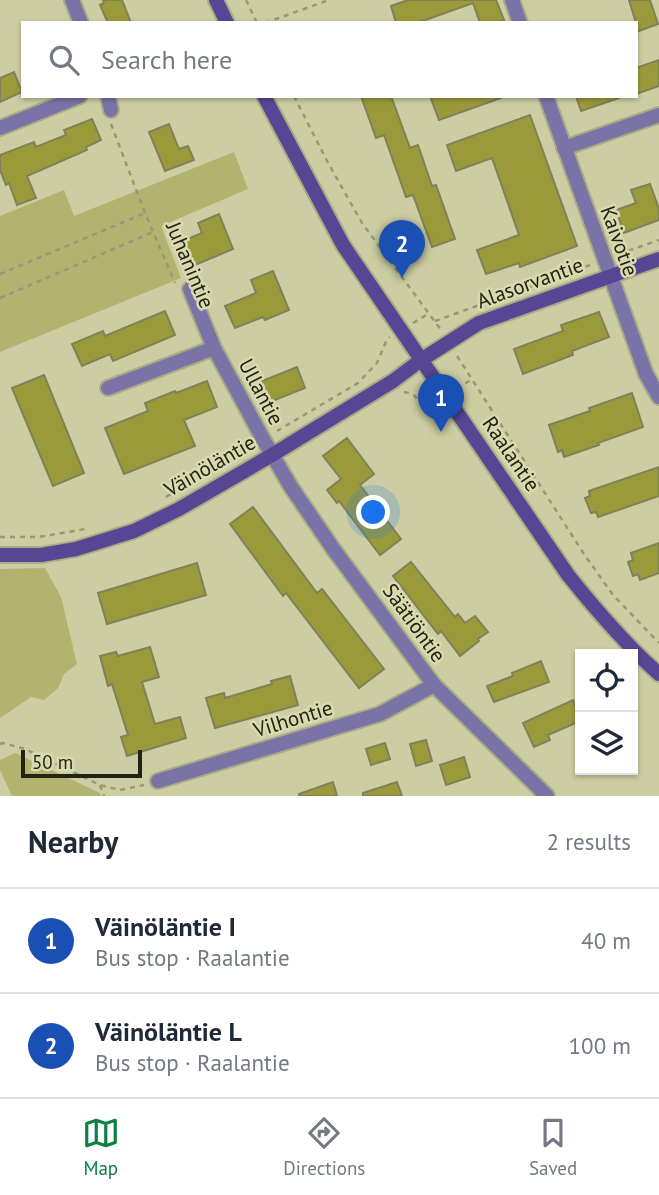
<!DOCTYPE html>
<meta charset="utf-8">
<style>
body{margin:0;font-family:"PT Sans",sans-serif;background:#f6f6f7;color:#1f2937}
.controls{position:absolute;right:21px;bottom:21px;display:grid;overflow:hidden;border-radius:0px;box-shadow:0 2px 5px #0004}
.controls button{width:63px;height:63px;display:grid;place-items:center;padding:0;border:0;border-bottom:2px solid #e0e1e3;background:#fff;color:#1f2937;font:35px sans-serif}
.scale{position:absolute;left:21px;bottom:18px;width:121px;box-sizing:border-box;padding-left:7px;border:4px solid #232313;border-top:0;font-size:19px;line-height:24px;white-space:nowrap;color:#232313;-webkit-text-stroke:5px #d9daaf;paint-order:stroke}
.you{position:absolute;left:374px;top:513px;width:24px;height:24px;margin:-18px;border:5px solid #fff;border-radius:50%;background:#1a73e8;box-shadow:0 0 0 10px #1a73e833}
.badge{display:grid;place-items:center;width:46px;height:46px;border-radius:50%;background:#0b8043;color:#fff;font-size:23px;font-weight:700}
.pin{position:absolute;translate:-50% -58px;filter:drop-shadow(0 2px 4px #0008)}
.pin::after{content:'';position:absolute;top:37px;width:24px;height:21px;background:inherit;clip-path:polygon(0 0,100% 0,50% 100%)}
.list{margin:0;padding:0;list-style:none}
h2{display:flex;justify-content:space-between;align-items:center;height:91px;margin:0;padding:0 28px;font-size:30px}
h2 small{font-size:23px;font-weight:400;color:#747a83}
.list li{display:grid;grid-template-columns:46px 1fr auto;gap:21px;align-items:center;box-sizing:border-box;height:105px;padding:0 28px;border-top:2px solid #e0e1e3}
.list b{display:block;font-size:26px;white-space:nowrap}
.list p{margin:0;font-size:23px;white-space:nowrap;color:#747a83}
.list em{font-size:23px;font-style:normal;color:#747a83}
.icon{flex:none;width:38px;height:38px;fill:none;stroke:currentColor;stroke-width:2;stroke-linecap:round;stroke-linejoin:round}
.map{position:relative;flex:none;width:659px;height:796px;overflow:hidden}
.search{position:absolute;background:#fff;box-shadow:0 2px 5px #0004;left:21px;right:21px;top:21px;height:77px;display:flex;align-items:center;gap:18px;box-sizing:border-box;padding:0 24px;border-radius:0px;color:#747a83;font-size:26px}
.sheet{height:301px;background:#fff}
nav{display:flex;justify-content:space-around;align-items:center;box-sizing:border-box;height:98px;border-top:2px solid #e0e1e3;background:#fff;font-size:19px;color:#747a83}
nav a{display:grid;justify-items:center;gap:4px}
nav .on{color:#0b8043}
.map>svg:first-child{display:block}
.green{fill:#b2b36f}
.building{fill:#9b9a3b;stroke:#808159;stroke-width:2}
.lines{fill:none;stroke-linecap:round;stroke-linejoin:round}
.street-casing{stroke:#aaab85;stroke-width:18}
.secondary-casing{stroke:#aaab85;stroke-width:18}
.path{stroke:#979875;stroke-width:2.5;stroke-dasharray:5 5;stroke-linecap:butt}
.street{stroke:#7973a7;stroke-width:14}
.secondary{stroke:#554793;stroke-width:14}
.labels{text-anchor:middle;stroke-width:5;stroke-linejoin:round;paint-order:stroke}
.street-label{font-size:21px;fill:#232313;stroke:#d9daaf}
</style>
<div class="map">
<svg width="659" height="796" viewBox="0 0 659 796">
<rect width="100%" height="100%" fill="#cccda2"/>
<!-- green -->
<path class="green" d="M234,152L248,189L161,226L181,278L0,352V216L64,190L74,216Z
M45,568L61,597L77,664L64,674L58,688L44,700L31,697L0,718V569Z
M15,753L100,793L101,796H12L0,770V760Z"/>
<!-- building -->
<path class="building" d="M103,0H122L131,23H108L100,5L104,3Z
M408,0H496L504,20L496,23H480L473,3L417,23H396L391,6Z
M629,0H650L658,24L636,32V23Z
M659,60V86L636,94V68Z
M14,72L22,92L0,102V78Z
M361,96H391L410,148L418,145L432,186L436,185L455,239L432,247L413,195L406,197L384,135L376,138Z
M430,96H501V98L439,120Z
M576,96H619V98L581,111Z
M530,115L577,246L520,267L519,263L486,274L477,250L519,235L492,158L456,171L447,145Z
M92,119L101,140L86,147L87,150L27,176L36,198L17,205L9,183L6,185L0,170V155L34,142L36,147L66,135L64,130Z
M169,124L179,149L188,146L194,160L165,171L149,132Z
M650,184L659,209V220L624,233L616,210L636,203L631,190Z
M219,214L233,249L188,268L178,243L202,233L198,223Z
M273,271L289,310L265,320L263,317L235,328L225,306L256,293L251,280Z
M165,311L175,335L113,361L110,354L82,366L72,344L103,331L105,336Z
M599,312L609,337L572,351L573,355L523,374L514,349L563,331L561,325Z
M297,367L305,388L265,404L257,383Z
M44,375L84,473L53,486L12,388Z
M207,381L217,407L184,420L195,446L124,474L105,428L148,411L145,403L175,391L176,393Z
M632,393L643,427L598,443L599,445L564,457L562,450L558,452L549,425L590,411L589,408Z
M347,438L374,474L360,485L401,539L380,555L339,501L337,503L327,490L341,479L323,456Z
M659,467V496L598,517L596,512L591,513L585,498L590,496L589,491Z
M253,507L317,593L322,589L384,669L359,688L286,593L283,596L230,524Z
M659,543V573L640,580L638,574L633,576L628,562L633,560L631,553Z
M411,562L455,617L458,614L465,623L475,616L488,632L478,639L479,641L460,656L441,631L438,634L393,576Z
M197,563L206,595L107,624L98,593Z
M150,647L159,677L142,682L155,724L180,717L186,738L127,756L121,737L128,735L112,684L108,686L100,656L116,652L118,656Z
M541,661L549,682L494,702L487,686L513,676L512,673Z
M290,676L298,705L215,728L206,698L224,693L225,698L272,684L271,681Z
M573,700L580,717V721L548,735L550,740L534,747L523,723Z
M426,740L432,761L416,766L410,744Z
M385,743L390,759L371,765L366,749Z
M464,757L470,777L446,785L440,765Z
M333,782L337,796H299V794Z
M397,782L402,796H363V793Z"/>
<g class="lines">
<defs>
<path id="street" d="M72,0L81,23
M512,0L520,23
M108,96L111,110
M546,96L646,374L659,397
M0,128L80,96
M564,148L659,115
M190,289L214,348L263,439L291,487L334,550L434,685L547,796
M108,388L214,348
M158,781L380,714L434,685"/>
<path id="secondary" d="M216,0L227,23
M264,96L343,245L568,575C596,610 625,644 659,674
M0,555H41L76,549L134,531L179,509L272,455L393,381L421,360L479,323L659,259"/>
</defs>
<!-- street casing -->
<use href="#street" class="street-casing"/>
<!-- secondary casing -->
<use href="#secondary" class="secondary-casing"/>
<!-- path -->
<path class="path" d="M246,0L257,23
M265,23L329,0
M294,96L327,161L362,223L441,330
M111,124L145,213L175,283
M619,254L659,240
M0,274L145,213
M0,298L153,232
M435,321L590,265
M413,323L428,314
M457,356L584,554L613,595L659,643
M457,389L472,379
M404,392L413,394L426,409L434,404
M277,431L358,383L377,363L387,339L390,337
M166,497L250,446
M0,537H39L85,529
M0,744L3,743L25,749L100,785L120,790L144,785
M100,785L104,796"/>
<!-- street -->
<use href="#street" class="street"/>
<!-- secondary -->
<use href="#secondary" class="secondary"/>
</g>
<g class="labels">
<!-- street labels -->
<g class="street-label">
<text transform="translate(619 241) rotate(70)" y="7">Kaivotie</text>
<text transform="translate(190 265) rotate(67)" y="7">Juhanintie</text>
<text transform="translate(530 283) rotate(-20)" y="7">Alasorvantie</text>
<text transform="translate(261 392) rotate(62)" y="7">Ullantie</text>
<text transform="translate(511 454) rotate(56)" y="7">Raalantie</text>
<text transform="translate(210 466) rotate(-30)" y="7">Väinöläntie</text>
<text transform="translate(414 623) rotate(54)" y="7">Säätiöntie</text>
<text transform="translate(293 719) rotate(-17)" y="7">Vilhontie</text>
</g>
</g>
</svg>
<div class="controls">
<button><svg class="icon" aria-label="locate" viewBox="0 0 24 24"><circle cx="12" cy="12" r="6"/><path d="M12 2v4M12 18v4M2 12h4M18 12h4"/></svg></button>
<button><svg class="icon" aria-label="layers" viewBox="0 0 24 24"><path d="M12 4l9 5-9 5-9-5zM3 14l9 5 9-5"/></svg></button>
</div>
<div class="scale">50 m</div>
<div class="you"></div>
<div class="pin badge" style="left:441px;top:432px;background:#1a4fb4">1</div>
<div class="pin badge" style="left:402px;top:278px;background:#1a4fb4">2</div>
<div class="search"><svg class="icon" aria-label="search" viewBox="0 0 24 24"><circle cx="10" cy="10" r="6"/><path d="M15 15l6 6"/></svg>Search here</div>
</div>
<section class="sheet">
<h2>Nearby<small>2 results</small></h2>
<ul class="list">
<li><span class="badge" style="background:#1a4fb4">1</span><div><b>Väinöläntie I</b><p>Bus stop · Raalantie</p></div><em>40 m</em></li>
<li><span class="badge" style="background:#1a4fb4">2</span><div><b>Väinöläntie L</b><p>Bus stop · Raalantie</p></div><em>100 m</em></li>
</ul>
</section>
<nav>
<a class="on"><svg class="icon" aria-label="map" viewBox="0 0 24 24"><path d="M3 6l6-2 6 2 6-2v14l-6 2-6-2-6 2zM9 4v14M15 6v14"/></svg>Map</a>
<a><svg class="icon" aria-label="directions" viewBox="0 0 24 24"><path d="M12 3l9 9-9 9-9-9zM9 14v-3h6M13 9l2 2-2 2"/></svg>Directions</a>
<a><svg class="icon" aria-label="saved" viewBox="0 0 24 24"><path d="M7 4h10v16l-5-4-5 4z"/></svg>Saved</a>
</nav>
